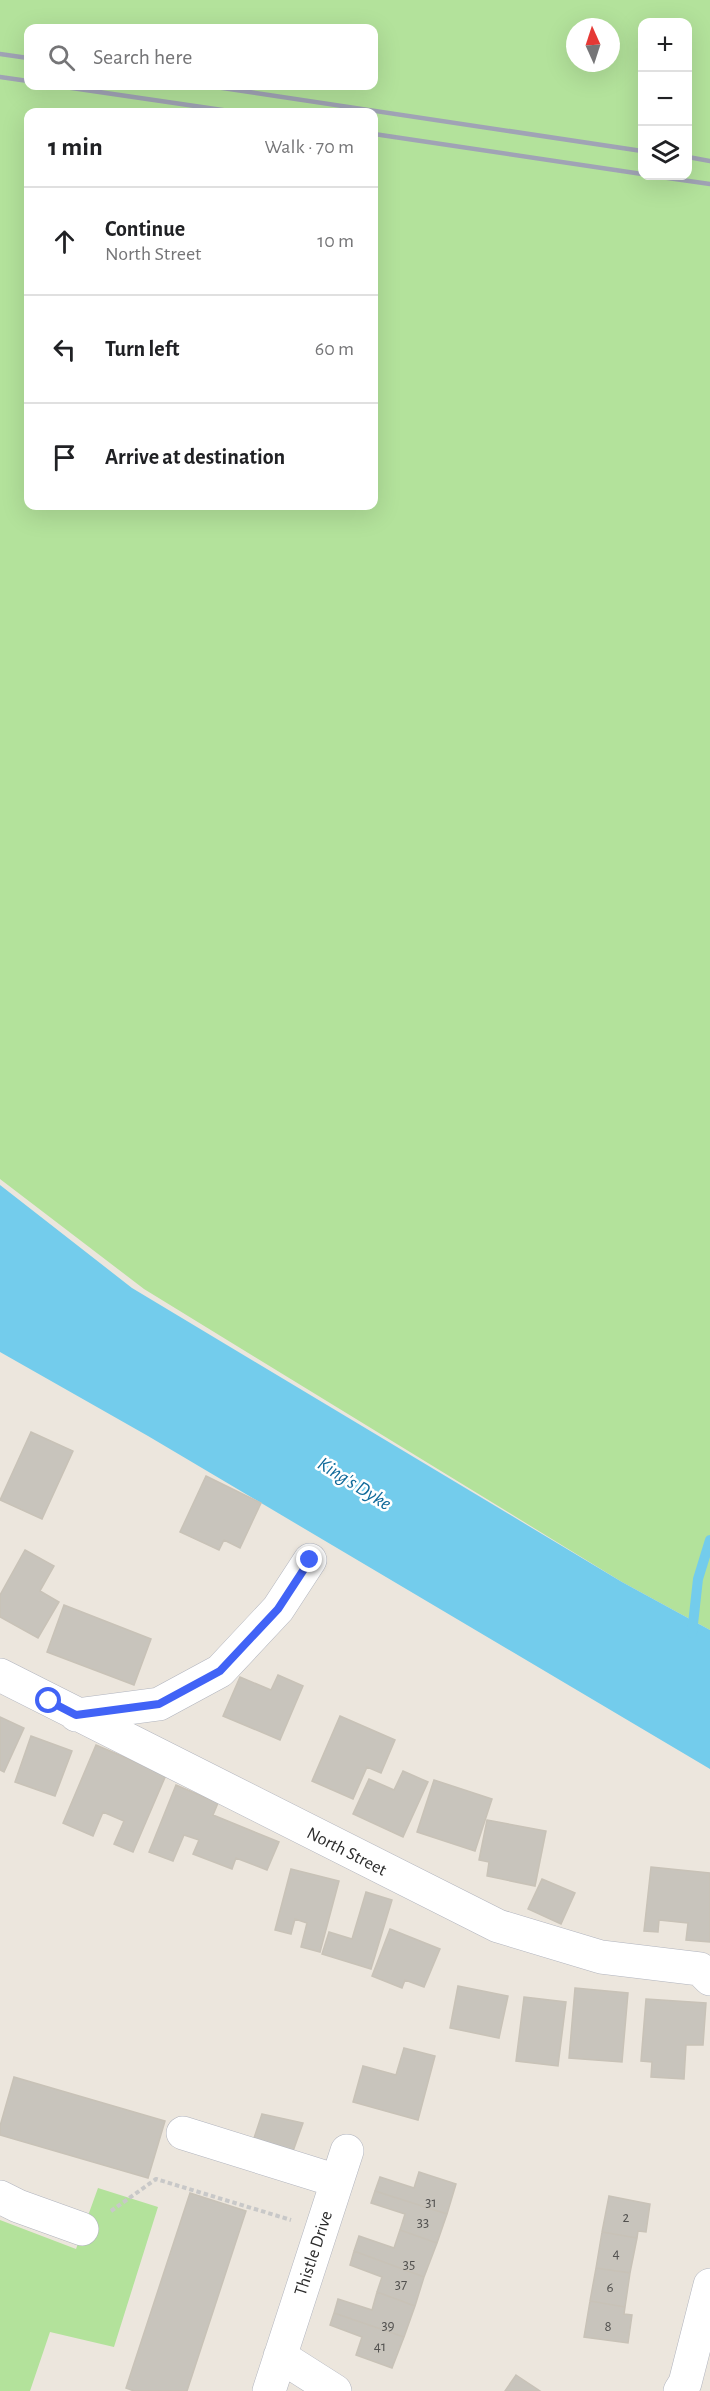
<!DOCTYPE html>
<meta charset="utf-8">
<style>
body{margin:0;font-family:"Alegreya Sans",sans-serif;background:#f2f2f2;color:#202124}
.controls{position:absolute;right:18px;top:18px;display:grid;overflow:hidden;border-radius:12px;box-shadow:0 6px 24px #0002}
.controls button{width:54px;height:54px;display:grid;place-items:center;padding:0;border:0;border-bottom:2px solid #e0e0e0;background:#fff;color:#202124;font:30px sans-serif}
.compass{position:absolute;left:566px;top:18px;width:54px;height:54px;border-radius:50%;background:#fff;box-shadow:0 6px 24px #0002;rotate:357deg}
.stop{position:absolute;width:18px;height:18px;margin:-14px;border:4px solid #4163f6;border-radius:50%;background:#fff}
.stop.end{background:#4163f6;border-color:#fff;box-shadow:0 2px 6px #0008}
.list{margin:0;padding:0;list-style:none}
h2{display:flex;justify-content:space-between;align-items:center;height:78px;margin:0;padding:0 24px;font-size:26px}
h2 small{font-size:20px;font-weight:400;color:#757577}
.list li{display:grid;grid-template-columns:39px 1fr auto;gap:18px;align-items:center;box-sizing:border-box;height:108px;padding:0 24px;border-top:2px solid #e0e0e0}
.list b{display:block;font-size:22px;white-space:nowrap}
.list p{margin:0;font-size:20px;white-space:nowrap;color:#757577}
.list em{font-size:20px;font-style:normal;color:#757577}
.icon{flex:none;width:33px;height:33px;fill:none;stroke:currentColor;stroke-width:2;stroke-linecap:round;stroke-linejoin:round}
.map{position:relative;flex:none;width:710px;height:2391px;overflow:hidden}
.search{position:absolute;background:#fff;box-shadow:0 6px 24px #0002;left:24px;top:24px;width:354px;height:66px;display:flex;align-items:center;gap:15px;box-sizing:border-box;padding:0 21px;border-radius:12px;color:#757577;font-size:22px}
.panel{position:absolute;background:#fff;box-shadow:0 6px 24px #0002;left:24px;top:108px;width:354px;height:402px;border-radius:12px}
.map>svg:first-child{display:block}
.green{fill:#b3e29b;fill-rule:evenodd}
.water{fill:#73ccec}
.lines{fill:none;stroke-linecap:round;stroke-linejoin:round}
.stream{stroke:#73ccec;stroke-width:10}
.building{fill:#c8c4bc;stroke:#c8c2b7;stroke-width:1.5}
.minor-casing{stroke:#b1b4be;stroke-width:34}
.path{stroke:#c8c8c8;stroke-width:4;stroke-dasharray:4.5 3;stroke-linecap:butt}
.minor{stroke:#fff;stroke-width:33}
.rail{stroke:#a0a3b5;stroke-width:4.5}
.route{stroke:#4163f6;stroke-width:8}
.labels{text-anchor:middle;stroke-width:5;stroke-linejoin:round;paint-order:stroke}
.number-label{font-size:15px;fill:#52514f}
.street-label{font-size:18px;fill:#2b2b2b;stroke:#fff}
.water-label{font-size:20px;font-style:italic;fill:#106a9a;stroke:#fff}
</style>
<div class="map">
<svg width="710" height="2391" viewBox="0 0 710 2391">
<rect width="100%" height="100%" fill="#ece6dd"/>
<!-- green -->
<path class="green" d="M0,0H710V1630L622,1582L144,1289L0,1179ZM642,22H688V176H642ZM575,27H611V63H575ZM28,28H374V86H28ZM28,112H374V506H28Z
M98,2188L158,2207L114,2347L50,2332L30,2391H0V2220L76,2249Z"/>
<!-- water -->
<path class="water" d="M0,1185L132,1288L622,1582L710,1630V1769L148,1436L0,1352Z"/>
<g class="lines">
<!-- stream -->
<path class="stream" d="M692,1633L698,1579L710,1540"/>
</g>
<!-- building -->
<path class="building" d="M31,1432L73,1451L42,1519L0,1500Z
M206,1476L261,1503L240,1548L224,1540L219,1550L180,1532Z
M25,1550L54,1566L40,1591L59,1602L38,1638L0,1617V1595Z
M64,1605L151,1639L134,1685L47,1652Z
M278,1675L303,1686L280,1740L223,1716L240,1677L271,1690Z
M340,1716L395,1740L381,1773L367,1767L353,1799L312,1781Z
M0,1717L24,1728L4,1772L0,1770Z
M31,1736L72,1751L55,1796L15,1782Z
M96,1745L166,1775L133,1852L114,1844L124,1821L103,1812L93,1836L63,1823Z
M403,1771L428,1782L403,1837L353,1814L369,1779L394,1790Z
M434,1780L492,1799L475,1851L417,1832Z
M176,1785L218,1803L213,1815L279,1842L267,1870L236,1858L232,1869L193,1854L199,1840L184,1835L173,1861L149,1852Z
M487,1820L546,1831L535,1886L487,1876L489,1862L479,1860Z
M651,1867L710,1873V1942L686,1940L688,1923L659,1920L658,1932L644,1931Z
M291,1869L339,1881L320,1952L301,1947L307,1923L295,1919L291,1934L275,1930Z
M542,1879L575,1893L561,1924L528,1909Z
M366,1892L392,1900L371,1969L322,1954L329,1932L352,1939Z
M390,1929L440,1949L424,1987L405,1980L402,1988L372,1976Z
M458,1986L508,1996L499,2038L450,2028Z
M575,1988L628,1993L622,2062L569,2058Z
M524,1997L566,2002L558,2066L516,2061Z
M646,1999L706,2003L703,2045H686L684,2079L651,2077L652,2062L641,2061Z
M404,2048L435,2056L418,2120L353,2102L363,2066L396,2075Z
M14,2077L165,2121L148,2178L0,2135V2126Z
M262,2114L303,2123L292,2154L253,2141Z
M419,2172L456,2184L447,2214L375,2191L380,2177L414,2188Z
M375,2191L447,2214L437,2243L400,2230L405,2214L371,2203Z
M190,2193L246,2211L187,2391H134L126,2388Z
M609,2196L650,2204L646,2232L638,2231L637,2238L602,2232Z
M400,2230L437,2243L424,2277L354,2251L359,2236L394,2248Z
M602,2232L637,2238L630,2273L596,2268Z
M354,2251L424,2277L415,2306L377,2292L382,2277L350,2265Z
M596,2268L630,2273L625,2307L590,2301Z
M377,2292L415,2306L404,2337L334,2313L338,2299L372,2310Z
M590,2301L625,2307L624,2314L632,2315L628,2343L584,2337Z
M334,2313L404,2337L392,2368L356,2355L362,2337L330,2325Z
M516,2375L540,2391H505Z"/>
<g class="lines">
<defs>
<path id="minor" d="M0,1675L498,1926L601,1957L700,1969L710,1979
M76,1715L159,1704L220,1671L278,1609L310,1560
M183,2133L337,2181
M0,2197L18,2206L82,2229
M280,2356L335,2391
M269,2391L347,2151
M680,2391L685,2383L710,2285"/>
</defs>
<!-- minor casing -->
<use href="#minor" class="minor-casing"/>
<!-- path -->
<path class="path" d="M111,2211L156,2179L291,2220"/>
<!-- minor -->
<use href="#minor" class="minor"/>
<!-- rail -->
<path class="rail" d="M0,54L28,58
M0,77L28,81
M58,86L236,112
M209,86L642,151
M374,134L642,174
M688,157L710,161
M654,176L710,184"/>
</g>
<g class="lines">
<!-- route -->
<path class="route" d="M49,1701L76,1715L159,1704L220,1671L278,1609L310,1560"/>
</g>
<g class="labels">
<!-- number labels -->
<g class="number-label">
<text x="431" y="2207">31</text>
<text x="626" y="2222">2</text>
<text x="423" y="2227">33</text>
<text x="616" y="2258">4</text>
<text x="409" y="2269">35</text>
<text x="401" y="2289">37</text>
<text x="610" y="2292">6</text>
<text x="388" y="2330">39</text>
<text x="608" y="2331">8</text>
<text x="380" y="2351">41</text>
</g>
<!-- street labels -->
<g class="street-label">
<text transform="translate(347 1851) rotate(27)" y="6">North Street</text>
<text transform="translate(313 2253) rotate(-72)" y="6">Thistle Drive</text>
</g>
<!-- water labels -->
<g class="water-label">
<text transform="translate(355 1483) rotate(32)" y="7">King's Dyke</text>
</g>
</g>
</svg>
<div class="controls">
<button>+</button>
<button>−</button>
<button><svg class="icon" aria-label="layers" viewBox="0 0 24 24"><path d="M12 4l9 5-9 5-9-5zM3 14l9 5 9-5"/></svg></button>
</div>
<svg class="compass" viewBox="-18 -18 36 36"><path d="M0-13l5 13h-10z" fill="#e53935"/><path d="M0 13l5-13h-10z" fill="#757577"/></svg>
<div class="stop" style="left:49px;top:1701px"></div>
<div class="stop end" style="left:310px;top:1560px"></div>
<div class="search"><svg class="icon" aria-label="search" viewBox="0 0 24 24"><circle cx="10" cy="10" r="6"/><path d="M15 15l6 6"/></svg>Search here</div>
<section class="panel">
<h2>1 min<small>Walk · 70 m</small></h2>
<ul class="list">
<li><svg class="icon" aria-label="ahead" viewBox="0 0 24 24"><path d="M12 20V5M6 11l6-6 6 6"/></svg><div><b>Continue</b><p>North Street</p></div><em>10 m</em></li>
<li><svg class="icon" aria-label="left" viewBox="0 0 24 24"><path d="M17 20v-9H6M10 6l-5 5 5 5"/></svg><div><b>Turn left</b></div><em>60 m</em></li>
<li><svg class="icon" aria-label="arrive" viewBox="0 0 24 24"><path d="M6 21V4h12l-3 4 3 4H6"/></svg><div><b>Arrive at destination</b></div></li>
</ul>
</section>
</div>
